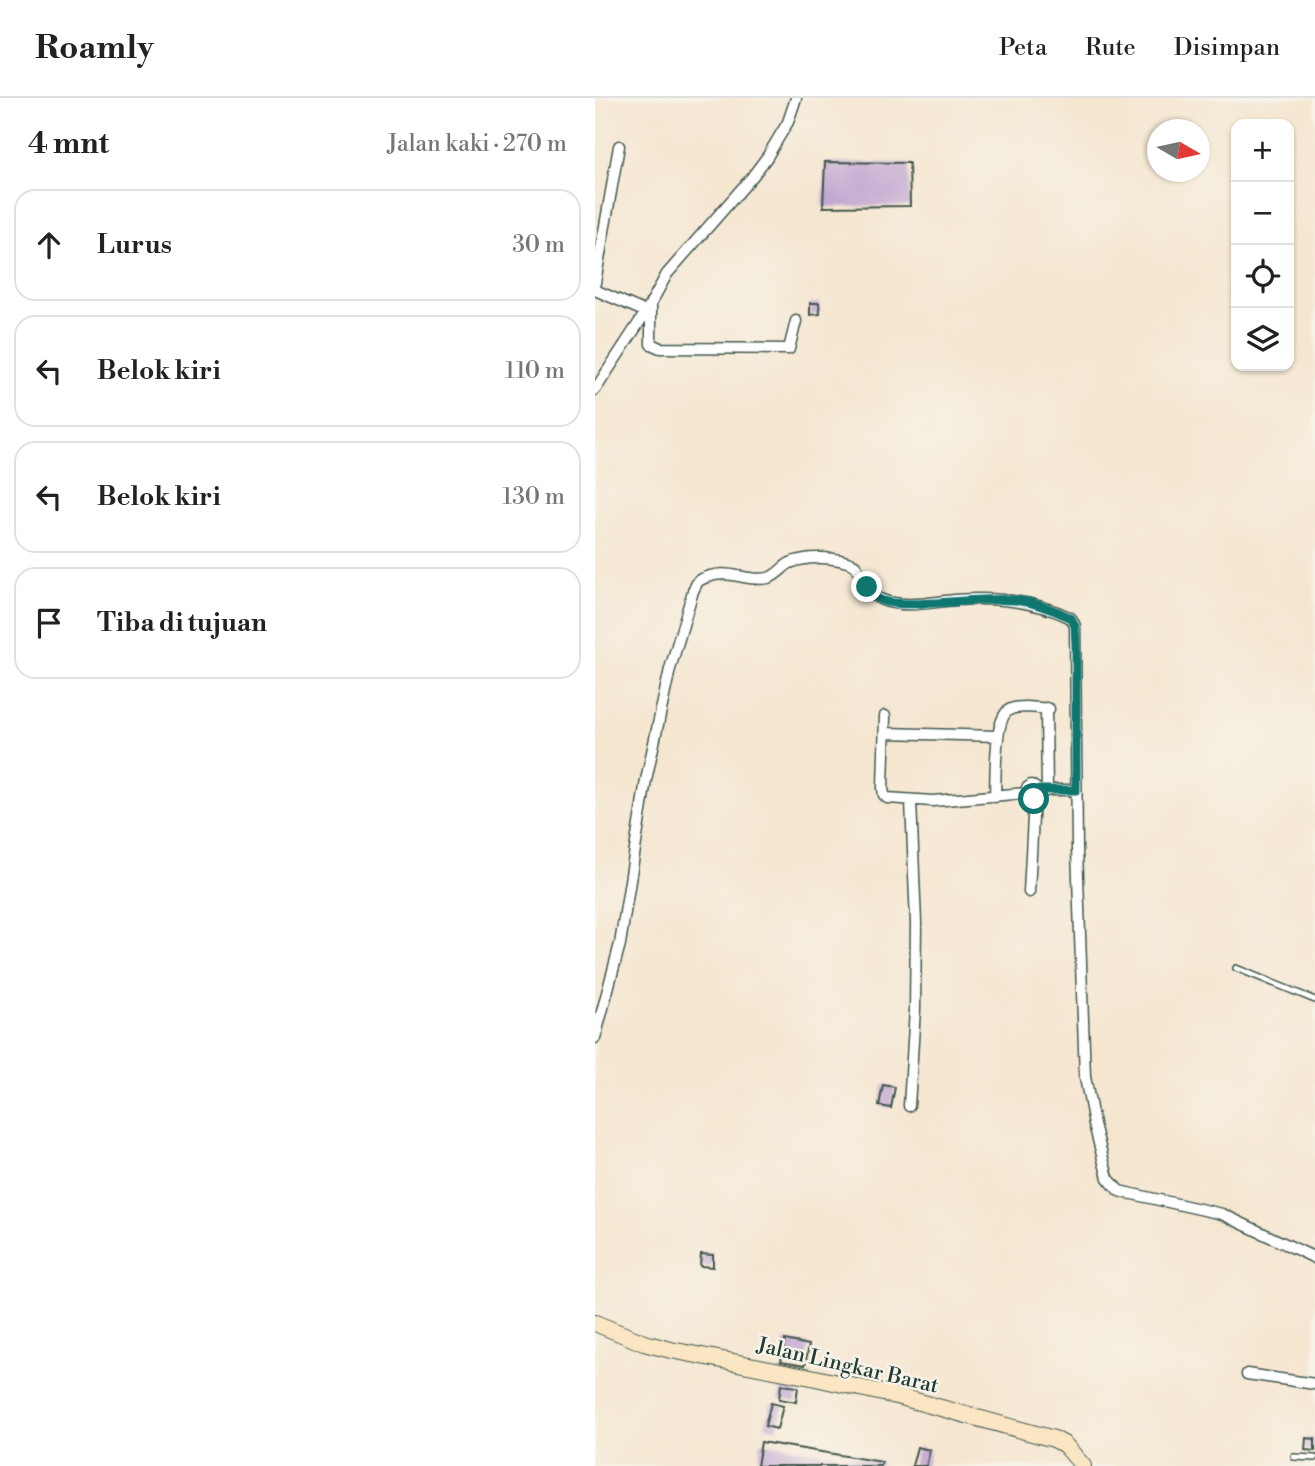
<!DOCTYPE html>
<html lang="id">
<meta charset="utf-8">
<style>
body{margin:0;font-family:"Libre Bodoni",serif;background:#f6f6f6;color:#222}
.controls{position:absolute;right:21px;top:21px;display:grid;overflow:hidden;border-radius:14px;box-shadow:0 2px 5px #0004}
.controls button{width:63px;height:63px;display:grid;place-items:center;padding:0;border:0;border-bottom:2px solid #e0e0e0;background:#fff;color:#222;font:35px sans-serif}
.compass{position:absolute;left:552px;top:21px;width:63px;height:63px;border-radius:50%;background:#fff;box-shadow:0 2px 5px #0004;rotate:99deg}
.stop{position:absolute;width:21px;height:21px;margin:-16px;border:5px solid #0f766e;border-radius:50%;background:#fff}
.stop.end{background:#0f766e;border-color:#fff;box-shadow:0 2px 7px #0008}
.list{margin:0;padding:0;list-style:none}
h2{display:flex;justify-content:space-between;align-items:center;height:91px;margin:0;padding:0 28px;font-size:30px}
h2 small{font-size:23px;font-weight:400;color:#767676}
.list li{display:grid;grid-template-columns:46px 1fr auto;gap:21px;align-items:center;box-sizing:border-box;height:112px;margin:0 14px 14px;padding:0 14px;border:2px solid #e0e0e0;border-radius:21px}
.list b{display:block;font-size:26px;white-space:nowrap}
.list em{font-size:23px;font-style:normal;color:#767676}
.icon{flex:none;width:38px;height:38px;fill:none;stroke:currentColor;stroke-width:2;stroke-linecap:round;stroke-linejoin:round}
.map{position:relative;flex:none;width:720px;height:1368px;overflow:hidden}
header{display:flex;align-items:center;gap:42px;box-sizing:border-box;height:98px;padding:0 35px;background:#fff;border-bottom:2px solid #e0e0e0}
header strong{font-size:33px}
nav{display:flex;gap:38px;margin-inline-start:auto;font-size:24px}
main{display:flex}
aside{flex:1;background:#fff}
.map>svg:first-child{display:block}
.building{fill:#c3a8d1}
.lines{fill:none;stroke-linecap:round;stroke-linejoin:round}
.lane-casing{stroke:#3f564b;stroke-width:8}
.street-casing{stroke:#3f564b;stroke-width:13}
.secondary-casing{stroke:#3f564b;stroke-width:18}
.lane{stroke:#fff;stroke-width:5}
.street{stroke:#fff;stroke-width:10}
.secondary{stroke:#fbe6c3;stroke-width:16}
.route{stroke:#0f766e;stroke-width:9}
.labels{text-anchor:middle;stroke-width:5;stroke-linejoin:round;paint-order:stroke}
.street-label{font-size:21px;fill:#1f3d34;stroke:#f7f3e8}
</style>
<header>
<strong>Roamly</strong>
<nav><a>Peta</a><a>Rute</a><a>Disimpan</a></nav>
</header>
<main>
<aside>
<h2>4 mnt<small>Jalan kaki · 270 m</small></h2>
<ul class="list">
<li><svg class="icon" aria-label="ahead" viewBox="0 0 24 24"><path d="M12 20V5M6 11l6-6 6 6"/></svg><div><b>Lurus</b></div><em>30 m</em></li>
<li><svg class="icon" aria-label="left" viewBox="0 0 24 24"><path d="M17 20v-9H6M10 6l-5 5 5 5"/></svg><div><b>Belok kiri</b></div><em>110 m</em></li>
<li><svg class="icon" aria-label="left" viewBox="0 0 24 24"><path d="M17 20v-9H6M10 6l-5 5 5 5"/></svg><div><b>Belok kiri</b></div><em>130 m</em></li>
<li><svg class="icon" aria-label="arrive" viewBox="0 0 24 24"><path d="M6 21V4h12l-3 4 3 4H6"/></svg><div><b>Tiba di tujuan</b></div></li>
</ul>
</aside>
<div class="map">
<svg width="720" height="1368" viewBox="0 0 720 1368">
<rect width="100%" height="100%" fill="#f7f3e8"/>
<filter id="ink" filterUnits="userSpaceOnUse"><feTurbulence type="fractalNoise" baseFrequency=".0143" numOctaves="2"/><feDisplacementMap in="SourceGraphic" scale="14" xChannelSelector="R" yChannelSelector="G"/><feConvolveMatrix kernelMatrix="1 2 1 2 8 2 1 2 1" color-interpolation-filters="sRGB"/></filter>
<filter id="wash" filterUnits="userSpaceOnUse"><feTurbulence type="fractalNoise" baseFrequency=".00686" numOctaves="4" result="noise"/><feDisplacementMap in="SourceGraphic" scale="28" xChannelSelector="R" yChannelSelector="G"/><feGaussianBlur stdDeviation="1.57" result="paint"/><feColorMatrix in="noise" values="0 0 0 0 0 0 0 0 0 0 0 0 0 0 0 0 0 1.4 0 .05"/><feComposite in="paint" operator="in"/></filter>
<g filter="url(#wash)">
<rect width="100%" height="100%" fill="#f5e6d0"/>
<g id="blocks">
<!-- building -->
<path class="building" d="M230,64L314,65L315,108L228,109Z
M215,205H224L225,216L215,217Z
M288,987L300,989L296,1010L284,1008Z
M106,1156L118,1157V1169L105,1168Z
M190,1242L214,1247L210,1267L186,1263Z
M186,1287L203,1289L201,1304L184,1301Z
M176,1305L188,1308L182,1331L170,1328Z
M711,1340L720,1341V1353L710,1352Z
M166,1344L287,1364L286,1368H162Z
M322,1349L335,1352L331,1368H317Z"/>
</g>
</g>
<g filter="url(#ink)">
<use href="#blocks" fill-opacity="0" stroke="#3f564b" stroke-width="2"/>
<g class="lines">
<defs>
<path id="lane" d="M641,870L720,902
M699,1359L720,1360"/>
<path id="street" d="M0,185L24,48
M0,192L51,214
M56,204V246L65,250L194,251L201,223
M0,292L51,214L72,176L157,79L172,59L193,24L201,0
M451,610L452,693
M290,618L288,690L289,697L292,700L338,703L431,695L439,700L444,692L436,687L432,690L431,695
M291,635L403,638
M446,692H481
M400,699C401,682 398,617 416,611C427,607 443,610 454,611
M434,794L439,700
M0,940L25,846L51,682L75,571L98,493L103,483C133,467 149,485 173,480C182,478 187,469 195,465C213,457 243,459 260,467C266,478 272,496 285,501C307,511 337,504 360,502C400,499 439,502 476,520L480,528L482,751L490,979L499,1026L513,1080L524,1093L627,1116L720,1160
M314,1008L320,911L321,825L316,703
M652,1276L720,1286"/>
<path id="secondary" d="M0,1225L49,1245L76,1252L216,1279L306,1299L459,1341L470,1347L488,1368"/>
</defs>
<!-- lane casing -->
<use href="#lane" class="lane-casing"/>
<!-- street casing -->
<use href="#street" class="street-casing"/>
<!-- secondary casing -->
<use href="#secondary" class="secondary-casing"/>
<!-- lane -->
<use href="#lane" class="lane"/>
<!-- street -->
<use href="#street" class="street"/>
<!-- secondary -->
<use href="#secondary" class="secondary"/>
</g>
</g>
<g class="lines" filter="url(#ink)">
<!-- route -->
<path class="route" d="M272,489C275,493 279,499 283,501C306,513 387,498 419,502C439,504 458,511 476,520L480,528L481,546V692H444L439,701"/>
</g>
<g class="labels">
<!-- street labels -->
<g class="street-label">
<text transform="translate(253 1267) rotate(13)" y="7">Jalan Lingkar Barat</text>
</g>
</g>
</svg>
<div class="controls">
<button>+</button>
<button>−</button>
<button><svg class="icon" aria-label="locate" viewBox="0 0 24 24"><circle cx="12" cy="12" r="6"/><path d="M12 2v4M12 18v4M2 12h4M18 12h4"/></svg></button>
<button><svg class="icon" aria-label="layers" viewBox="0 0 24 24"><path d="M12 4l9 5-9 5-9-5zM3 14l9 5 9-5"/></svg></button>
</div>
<svg class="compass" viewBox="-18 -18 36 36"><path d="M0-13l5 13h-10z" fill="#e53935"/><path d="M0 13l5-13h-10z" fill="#767676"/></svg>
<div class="stop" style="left:439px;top:701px"></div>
<div class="stop end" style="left:272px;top:489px"></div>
</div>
</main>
